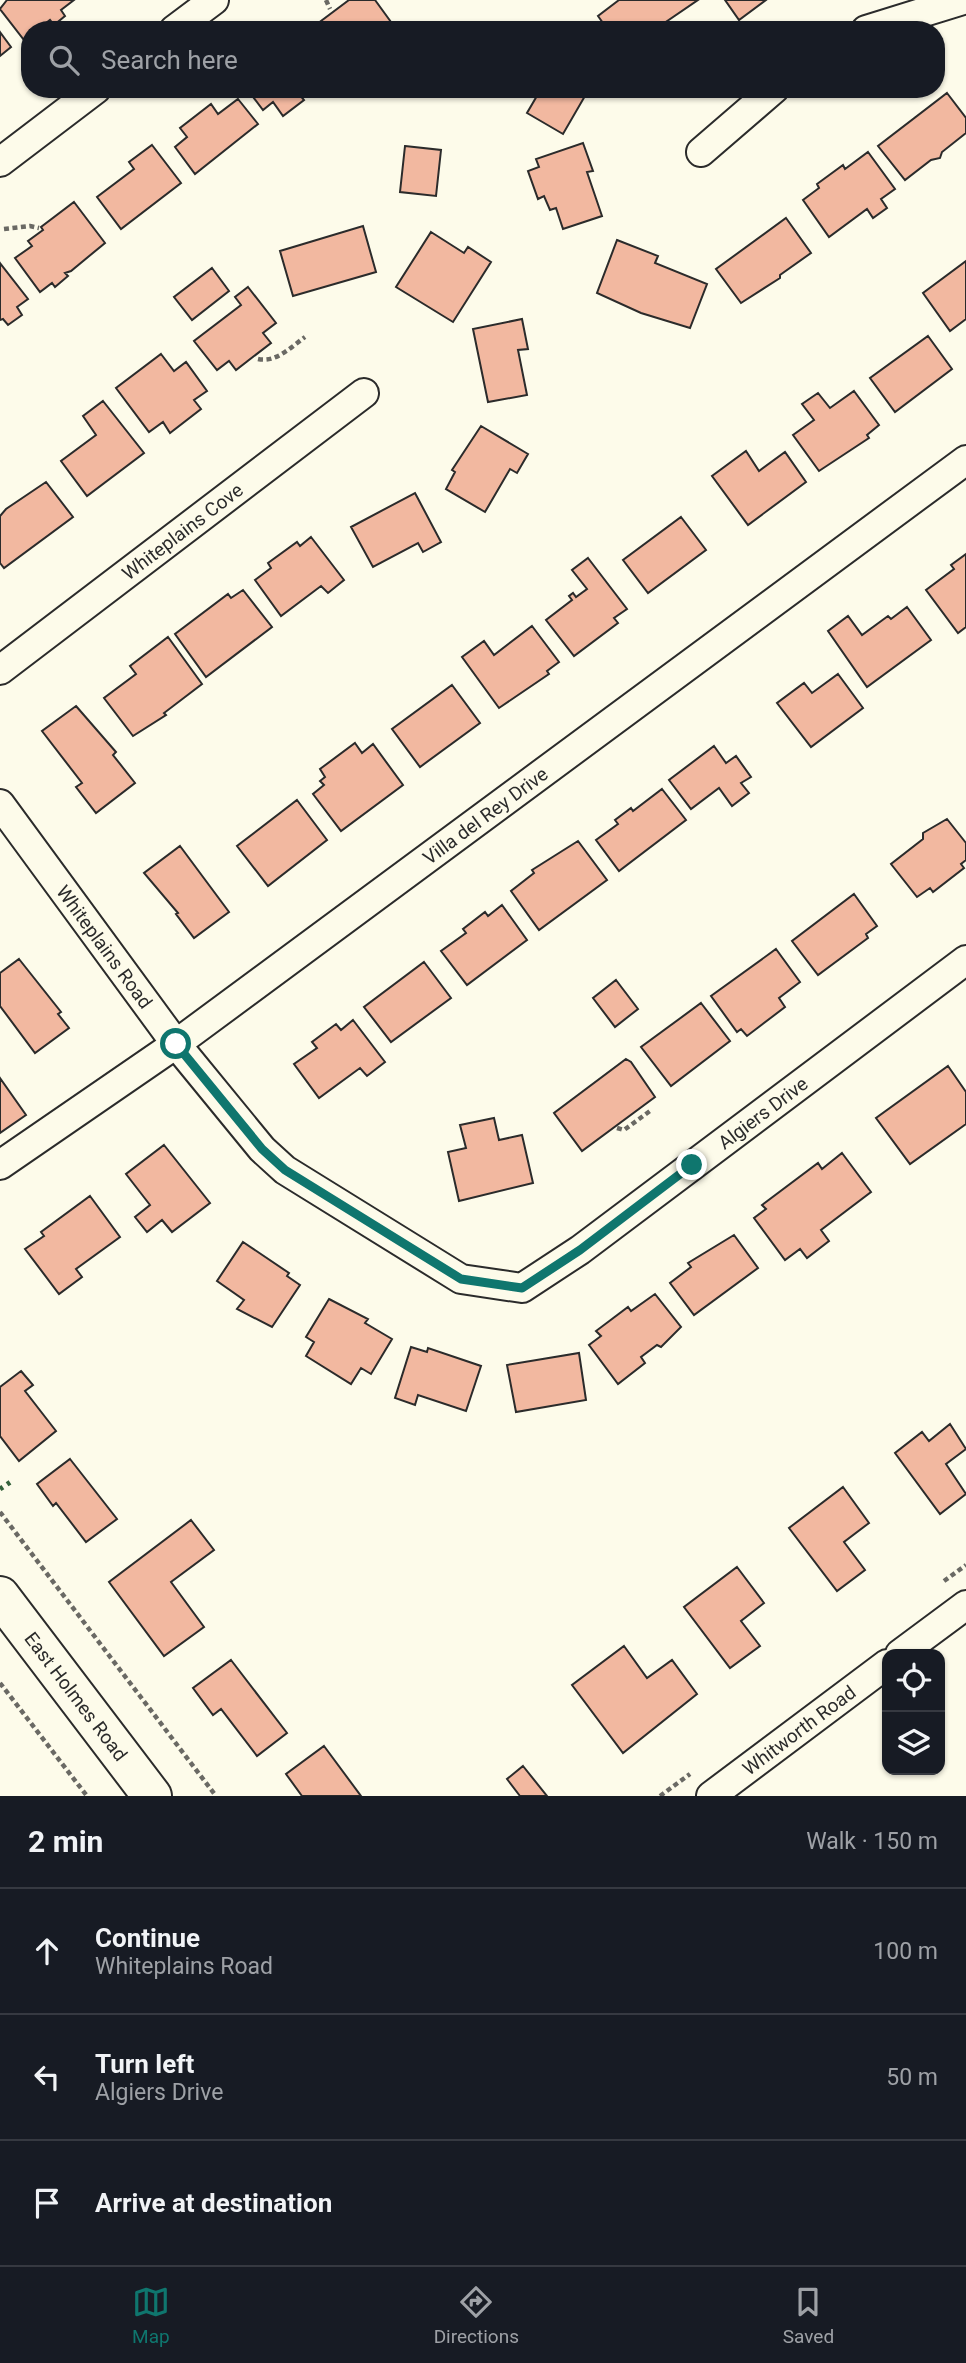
<!DOCTYPE html>
<meta charset="utf-8">
<style>
body{margin:0;font-family:Roboto,sans-serif;background:#242831;color:#f1f3f6}
.controls{position:absolute;right:21px;bottom:21px;display:grid;overflow:hidden;border-radius:14px;box-shadow:0 2px 5px #0004}
.controls button{width:63px;height:63px;display:grid;place-items:center;padding:0;border:0;border-bottom:2px solid #363941;background:#171b24;color:#f1f3f6;font:35px sans-serif}
.stop{position:absolute;width:21px;height:21px;margin:-16px;border:5px solid #0f766e;border-radius:50%;background:#fff}
.stop.end{background:#0f766e;border-color:#fff;box-shadow:0 2px 7px #0008}
.list{margin:0;padding:0;list-style:none}
h2{display:flex;justify-content:space-between;align-items:center;height:91px;margin:0;padding:0 28px;font-size:30px}
h2 small{font-size:23px;font-weight:400;color:#9ea1a6}
.list li{display:grid;grid-template-columns:46px 1fr auto;gap:21px;align-items:center;box-sizing:border-box;height:126px;padding:0 28px;border-top:2px solid #363941}
.list b{display:block;font-size:26px;white-space:nowrap}
.list p{margin:0;font-size:23px;white-space:nowrap;color:#9ea1a6}
.list em{font-size:23px;font-style:normal;color:#9ea1a6}
.icon{flex:none;width:38px;height:38px;fill:none;stroke:currentColor;stroke-width:2;stroke-linecap:round;stroke-linejoin:round}
.map{position:relative;flex:none;width:966px;height:1796px;overflow:hidden}
.search{position:absolute;background:#171b24;box-shadow:0 2px 5px #0004;left:21px;right:21px;top:21px;height:77px;display:flex;align-items:center;gap:18px;box-sizing:border-box;padding:0 24px;border-radius:28px;color:#9ea1a6;font-size:26px}
.sheet{height:469px;background:#171b24}
nav{display:flex;justify-content:space-around;align-items:center;box-sizing:border-box;height:98px;border-top:2px solid #363941;background:#171b24;font-size:19px;color:#9ea1a6}
nav a{display:grid;justify-items:center;gap:4px}
nav .on{color:#0f766e}
.map>svg:first-child{display:block}
.building{fill:#f2b8a0;stroke:#2b2b2b;stroke-width:2}
.lines{fill:none;stroke-linecap:round;stroke-linejoin:round}
.minor-casing{stroke:#2b2b2b;stroke-width:32}
.secondary-casing{stroke:#2b2b2b;stroke-width:42}
.path{stroke:#6a6964;stroke-width:4.5;stroke-dasharray:5 3.5;stroke-linecap:butt}
.minor{stroke:#fdfbea;stroke-width:28}
.secondary{stroke:#fdfbea;stroke-width:38}
.hedge{stroke:#34623c;stroke-width:5;stroke-dasharray:3.5 5;stroke-linecap:butt}
.route{stroke:#0f766e;stroke-width:9}
.labels{text-anchor:middle;stroke-width:5;stroke-linejoin:round;paint-order:stroke}
.street-label{font-size:19px;fill:#2b2b2b;stroke:#fdfbea}
</style>
<div class="map">
<svg width="966" height="1796" viewBox="0 0 966 1796">
<rect width="100%" height="100%" fill="#fdfbea"/>
<!-- building -->
<path class="building" d="M7,0H74L61,10L65,16L54,25L50,20L37,30H30V35L24,40L0,9Z
M349,0H375L391,22L381,30H309Z
M619,0H698L654,30H608L598,16Z
M725,0H766L739,20Z
M0,32L11,47L0,56Z
M247,89H295L304,100L283,116L273,102L263,110Z
M541,89H589L563,134L527,113Z
M947,93L966,118V133L942,152L940,158L931,160L905,180L878,146Z
M238,99L258,124L195,174L175,147L187,137L180,128L211,104L218,114Z
M583,143L593,171L587,172L602,216L563,229L556,208L550,210L544,196L538,199L528,171L539,167L536,159Z
M152,145L181,183L121,229L97,197L134,169L129,162Z
M405,146L441,150L436,196L400,192Z
M868,152L895,189L881,199L887,208L873,218L867,209L829,237L803,200L819,188L817,184L843,165L845,169Z
M74,202L105,243L71,271L65,273L68,276L55,287L52,283L40,292L15,258L32,246L28,241L43,230L41,227Z
M786,218L811,253L780,275V278L741,303L716,269Z
M363,226L376,272L293,296L280,251Z
M431,232L464,253L468,247L491,262L453,322L396,287Z
M617,240L658,256L655,263L707,284L690,328L641,313L597,293Z
M966,261V319L950,331L923,293Z
M0,263L28,299L17,307L22,315L8,325L3,319L0,320Z
M212,268L229,291L192,320L174,297Z
M248,287L276,323L263,333L271,343L236,370L229,361L217,370L194,341L241,305L235,297Z
M522,319L528,349L518,350L527,395L488,402L473,329Z
M928,336L952,369L895,412L870,378Z
M161,354L174,371L186,362L207,391L194,400L201,409L170,433L163,422L149,432L116,388Z
M854,391L879,425L867,435L869,438L819,471L793,435L814,420L802,404L818,393L830,408Z
M103,401L144,453L87,496L61,461L96,435L83,416Z
M481,426L528,454L517,473L510,469L485,512L446,489L455,472L452,470Z
M746,451L759,471L785,452L806,482L748,525L712,476Z
M46,482L73,517L4,568L0,563V516L6,509Z
M415,493L441,542L423,552L418,543L373,567L351,527Z
M681,517L706,550L648,593L623,560Z
M311,537L344,580L328,593L321,586L281,616L255,580L271,568L268,563L297,542L300,546Z
M966,554V627L958,633L926,590L954,569L951,565Z
M588,558L627,609L614,618L618,623L574,656L546,620L572,600L569,596L573,593L576,597L587,589L572,570Z
M243,590L272,627L206,677L175,634L228,594L231,598Z
M907,607L931,640L867,687L828,631L848,616L862,635L888,616L891,619Z
M532,626L559,662L547,671L549,674L499,708L462,657L484,641L494,655Z
M168,637L202,684L164,713L166,715L133,736L104,698L136,674L130,666Z
M838,674L863,708L811,747L777,703L804,683L812,693Z
M452,685L480,723L420,767L392,729Z
M76,706L116,752L113,755L135,783L96,813L76,787L82,783L42,731Z
M355,743L362,753L373,744L403,785L341,831L313,794L324,785L320,781L325,777L320,769Z
M714,746L726,763L736,756L751,777L741,783L749,793L732,806L719,788L691,809L669,780Z
M662,789L686,820L619,871L596,840L618,824L615,820L631,808L633,811Z
M297,800L327,840L268,886L237,846Z
M947,819L966,843V860L961,864L964,868L933,892L930,888L917,897L891,864L923,839V833Z
M578,841L607,880L539,930L511,891L534,873L532,870Z
M180,846L229,912L194,938L176,914L178,913L144,873Z
M854,894L877,926L866,934L868,938L818,975L792,941Z
M502,905L527,940L467,985L441,951L466,933L463,929L485,912L488,916Z
M776,949L800,982L779,998L785,1007L747,1036L741,1029L737,1032L711,996Z
M19,959L61,1012L58,1014L69,1028L35,1053L0,1006V973Z
M424,962L451,998L391,1042L364,1007Z
M616,980L638,1009L615,1027L593,998Z
M701,1003L730,1041L671,1086L641,1047Z
M353,1020L385,1062L367,1076L360,1068L319,1098L294,1064L317,1048L312,1042L336,1024L341,1030Z
M626,1059L631,1062L655,1097L582,1151L554,1113Z
M948,1066L966,1092V1124L910,1164L876,1118Z
M0,1078L26,1115L0,1133Z
M494,1118L499,1140L522,1135L533,1183L459,1201L448,1152L466,1148L460,1125Z
M164,1145L210,1203L172,1232L162,1220L147,1232L135,1217L150,1205L126,1174Z
M842,1153L871,1192L821,1230L829,1241L807,1258L800,1249L785,1260L754,1218L766,1209L762,1205L818,1163L822,1169Z
M90,1196L120,1237L76,1269L82,1277L59,1294L25,1249L44,1236L41,1232Z
M734,1235L758,1268L694,1315L670,1283L691,1267L688,1263Z
M243,1242L289,1273L287,1276L300,1285L272,1327L237,1309L244,1300L217,1281Z
M655,1294L681,1327L661,1347L657,1345L641,1357L645,1363L618,1384L589,1345L601,1336L596,1331L628,1307L631,1311Z
M329,1299L368,1319L365,1323L392,1339L371,1374L361,1368L351,1384L306,1356L314,1342L306,1337Z
M411,1347L427,1352L428,1348L481,1366L466,1411L418,1395L415,1405L395,1398Z
M579,1353L586,1400L516,1412L507,1365Z
M21,1371L33,1385L25,1391L56,1431L19,1461L0,1436V1387Z
M950,1424L966,1449L946,1464L966,1494L940,1514L895,1453L922,1432L929,1441Z
M70,1459L117,1519L86,1542L56,1503L53,1506L37,1484Z
M843,1487L869,1523L844,1542L865,1570L837,1591L789,1528Z
M191,1520L214,1550L171,1582L204,1627L164,1656L109,1582Z
M737,1567L764,1603L741,1621L760,1646L730,1668L684,1607Z
M624,1646L647,1678L672,1660L697,1694L623,1753L572,1685Z
M231,1660L287,1733L257,1756L221,1709L213,1715L193,1688Z
M324,1746L361,1796H302L286,1774Z
M523,1766L547,1796H520L507,1779Z"/>
<g class="lines">
<defs>
<g id="minor">
<path d="M174,30L214,0"/>
<path d="M866,30L963,0"/>
<path d="M701,152L774,89"/>
<path d="M0,162L96,89"/>
<path id="s1" d="M0,670L364,393"/>
<path id="s2" d="M0,804L176,1044L262,1149L285,1170L461,1279L522,1288L580,1250L966,960"/>
<path id="s3" d="M0,1165L176,1044L966,460"/>
<path d="M900,1654L966,1605"/>
<path id="s4" d="M711,1796L887,1664"/>
</g>
<g id="secondary">
<path id="s5" d="M0,1596L152,1796"/>
</g>
</defs>
<!-- minor casing -->
<use href="#minor" class="minor-casing"/>
<!-- secondary casing -->
<use href="#secondary" class="secondary-casing"/>
<!-- path -->
<path class="path" d="M326,0L330,9
M63,24L67,30
M4,229L30,226L39,228
M258,359C276,363 291,347 305,337
M617,1128L624,1130L650,1111
M0,1512L216,1796
M944,1581L966,1565
M0,1683L87,1796
M660,1796L690,1774"/>
<!-- minor -->
<use href="#minor" class="minor"/>
<!-- secondary -->
<use href="#secondary" class="secondary"/>
<!-- hedge -->
<path class="hedge" d="M0,1489L12,1481"/>
</g>
<g class="lines">
<!-- route -->
<path class="route" d="M176,1044L262,1149L285,1170L461,1279L522,1288L580,1250L692,1165"/>
</g>
<g class="labels">
<!-- street labels -->
<g class="street-label">
<text dy="7" stroke="none"><textPath href="#s1" startOffset="229">Whiteplains Cove</textPath></text>
<text dy="7" stroke="none"><textPath href="#s3" startOffset="598">Villa del Rey Drive</textPath></text>
<text dy="7" stroke="none"><textPath href="#s2" startOffset="177">Whiteplains Road</textPath></text>
<text dy="7" stroke="none"><textPath href="#s2" startOffset="1031">Algiers Drive</textPath></text>
<text dy="7" stroke="none"><textPath href="#s5" startOffset="126">East Holmes Road</textPath></text>
<text dy="7" stroke="none"><textPath href="#s4" startOffset="110">Whitworth Road</textPath></text>
</g>
</g>
</svg>
<div class="controls">
<button><svg class="icon" aria-label="locate" viewBox="0 0 24 24"><circle cx="12" cy="12" r="6"/><path d="M12 2v4M12 18v4M2 12h4M18 12h4"/></svg></button>
<button><svg class="icon" aria-label="layers" viewBox="0 0 24 24"><path d="M12 4l9 5-9 5-9-5zM3 14l9 5 9-5"/></svg></button>
</div>
<div class="stop" style="left:176px;top:1044px"></div>
<div class="stop end" style="left:692px;top:1165px"></div>
<div class="search"><svg class="icon" aria-label="search" viewBox="0 0 24 24"><circle cx="10" cy="10" r="6"/><path d="M15 15l6 6"/></svg>Search here</div>
</div>
<section class="sheet">
<h2>2 min<small>Walk · 150 m</small></h2>
<ul class="list">
<li><svg class="icon" aria-label="ahead" viewBox="0 0 24 24"><path d="M12 20V5M6 11l6-6 6 6"/></svg><div><b>Continue</b><p>Whiteplains Road</p></div><em>100 m</em></li>
<li><svg class="icon" aria-label="left" viewBox="0 0 24 24"><path d="M17 20v-9H6M10 6l-5 5 5 5"/></svg><div><b>Turn left</b><p>Algiers Drive</p></div><em>50 m</em></li>
<li><svg class="icon" aria-label="arrive" viewBox="0 0 24 24"><path d="M6 21V4h12l-3 4 3 4H6"/></svg><div><b>Arrive at destination</b></div></li>
</ul>
</section>
<nav>
<a class="on"><svg class="icon" aria-label="map" viewBox="0 0 24 24"><path d="M3 6l6-2 6 2 6-2v14l-6 2-6-2-6 2zM9 4v14M15 6v14"/></svg>Map</a>
<a><svg class="icon" aria-label="directions" viewBox="0 0 24 24"><path d="M12 3l9 9-9 9-9-9zM9 14v-3h6M13 9l2 2-2 2"/></svg>Directions</a>
<a><svg class="icon" aria-label="saved" viewBox="0 0 24 24"><path d="M7 4h10v16l-5-4-5 4z"/></svg>Saved</a>
</nav>
